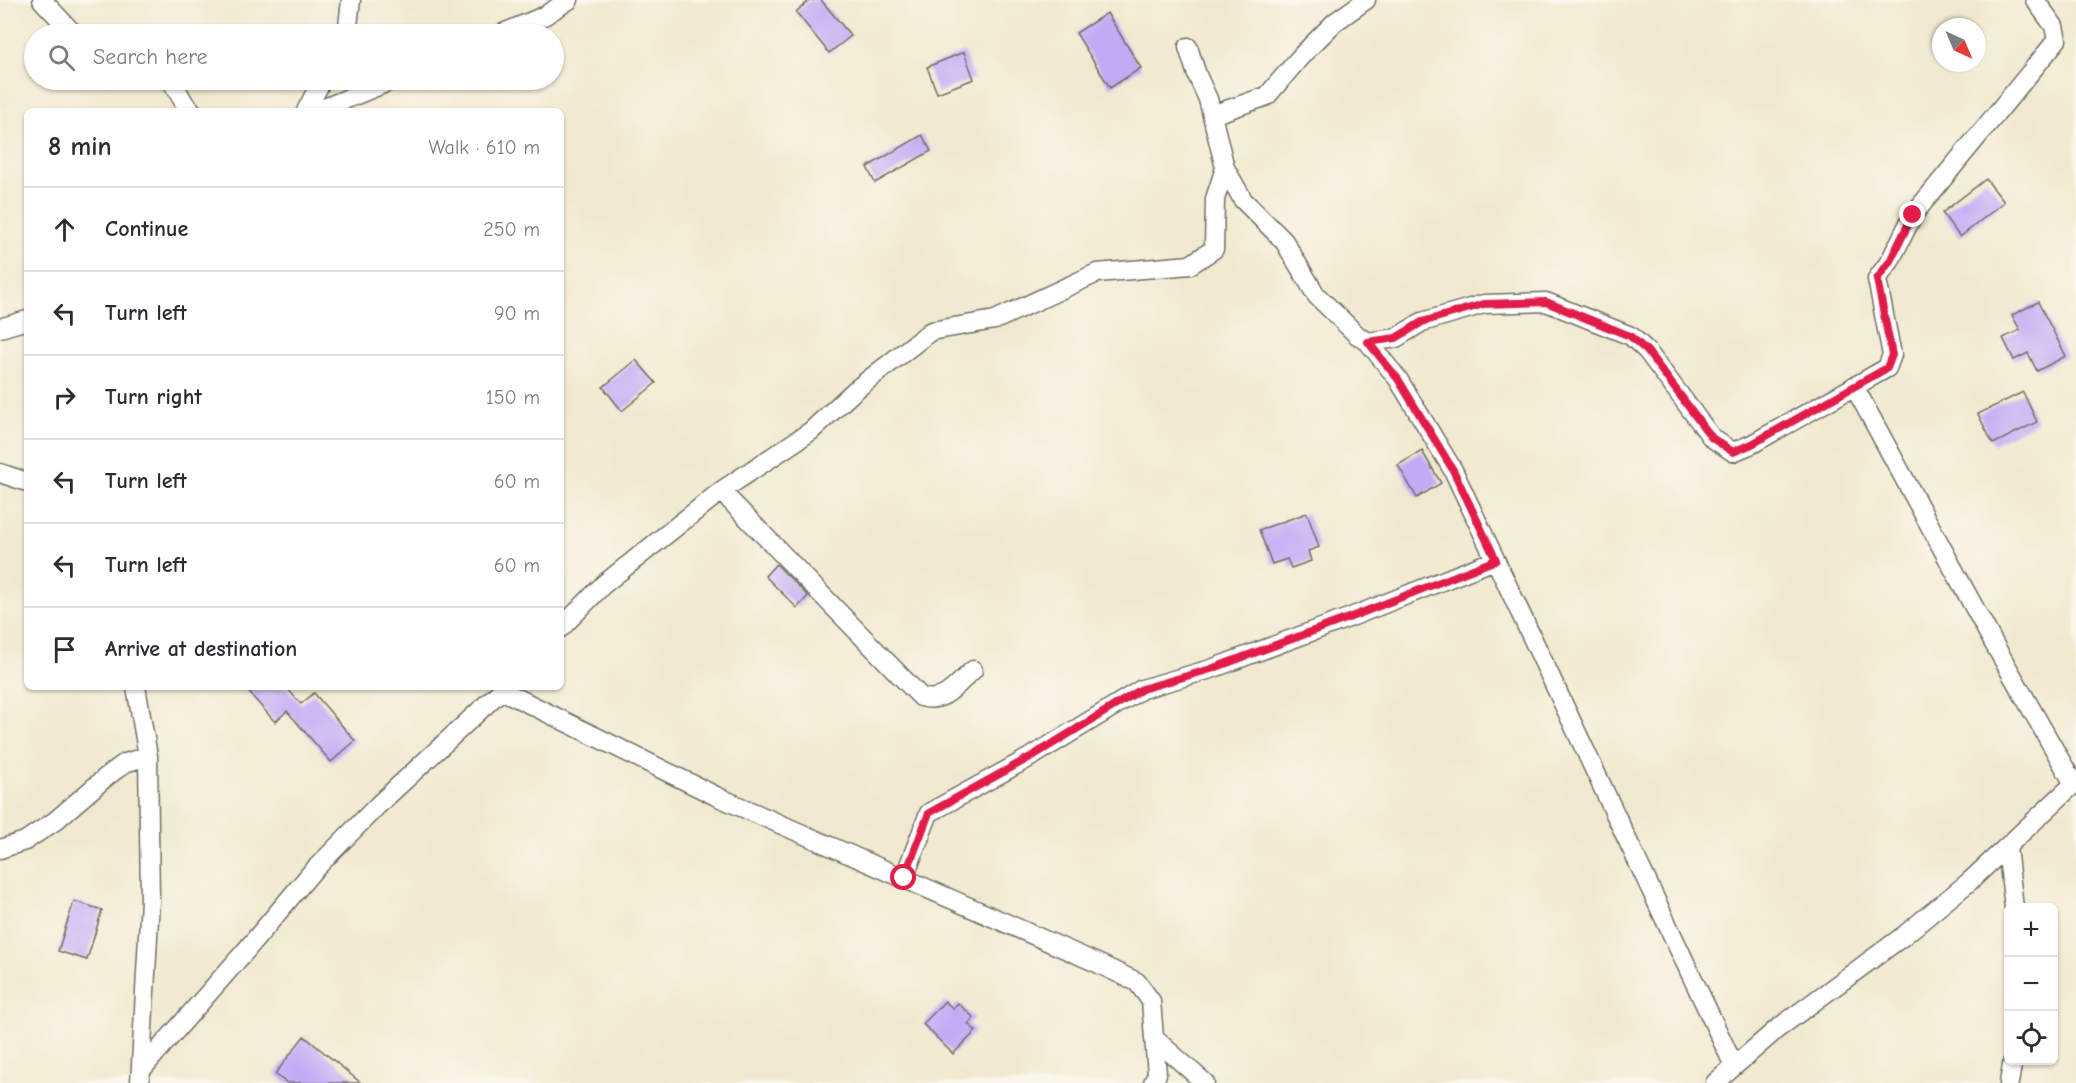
<!DOCTYPE html>
<meta charset="utf-8">
<style>
body{margin:0;font-family:"Comic Neue",sans-serif;background:#f7f7f7;color:#2b2b33}
.controls{position:absolute;right:18px;bottom:18px;display:grid;overflow:hidden;border-radius:9px;box-shadow:0 2px 4px #0004}
.controls button{width:54px;height:54px;display:grid;place-items:center;padding:0;border:0;border-bottom:2px solid #e1e1e2;background:#fff;color:#2b2b33;font:30px sans-serif}
.compass{position:absolute;left:1932px;top:18px;width:54px;height:54px;border-radius:50%;background:#fff;box-shadow:0 2px 4px #0004;rotate:136deg}
.stop{position:absolute;width:18px;height:18px;margin:-14px;border:4px solid #e11d48;border-radius:50%;background:#fff}
.stop.end{background:#e11d48;border-color:#fff;box-shadow:0 2px 6px #0008}
.list{margin:0;padding:0;list-style:none}
h2{display:flex;justify-content:space-between;align-items:center;height:78px;margin:0;padding:0 24px;font-size:26px}
h2 small{font-size:20px;font-weight:400;color:#7c7c81}
.list li{display:grid;grid-template-columns:39px 1fr auto;gap:18px;align-items:center;box-sizing:border-box;height:84px;padding:0 24px;border-top:2px solid #e1e1e2}
.list b{display:block;font-size:22px;white-space:nowrap}
.list em{font-size:20px;font-style:normal;color:#7c7c81}
.icon{flex:none;width:33px;height:33px;fill:none;stroke:currentColor;stroke-width:2;stroke-linecap:round;stroke-linejoin:round}
.map{position:relative;flex:none;width:2076px;height:1083px;overflow:hidden}
.search{position:absolute;background:#fff;box-shadow:0 2px 4px #0004;left:24px;top:24px;width:540px;height:66px;display:flex;align-items:center;gap:15px;box-sizing:border-box;padding:0 21px;border-radius:33px;color:#7c7c81;font-size:22px}
.panel{position:absolute;background:#fff;box-shadow:0 2px 4px #0004;left:24px;top:108px;width:540px;height:582px;border-radius:9px}
.map>svg:first-child{display:block}
.building{fill:#c3aaf5}
.lines{fill:none;stroke-linecap:round;stroke-linejoin:round}
.street-casing{stroke:#706e64;stroke-width:21}
.street{stroke:#fff;stroke-width:18}
.route{stroke:#e11d48;stroke-width:8}
</style>
<div class="map">
<svg width="2076" height="1083" viewBox="0 0 2076 1083">
<rect width="100%" height="100%" fill="#fbf7ec"/>
<filter id="ink" filterUnits="userSpaceOnUse"><feTurbulence type="fractalNoise" baseFrequency=".0167" numOctaves="2"/><feDisplacementMap in="SourceGraphic" scale="12" xChannelSelector="R" yChannelSelector="G"/><feConvolveMatrix kernelMatrix="1 2 1 2 8 2 1 2 1" color-interpolation-filters="sRGB"/></filter>
<filter id="wash" filterUnits="userSpaceOnUse"><feTurbulence type="fractalNoise" baseFrequency=".008" numOctaves="4" result="noise"/><feDisplacementMap in="SourceGraphic" scale="24" xChannelSelector="R" yChannelSelector="G"/><feGaussianBlur stdDeviation="1.35" result="paint"/><feColorMatrix in="noise" values="0 0 0 0 0 0 0 0 0 0 0 0 0 0 0 0 0 1.4 0 .05"/><feComposite in="paint" operator="in"/></filter>
<g filter="url(#wash)">
<rect width="100%" height="100%" fill="#f1e9cf"/>
<g id="blocks">
<!-- building -->
<path class="building" d="M810,0H821L851,36L829,53L796,12Z
M1107,13L1141,68L1110,88L1076,33Z
M964,52L974,79L937,93L927,67Z
M922,135L931,151L875,183L867,167Z
M1986,179L2004,202L1960,237L1942,213Z
M2038,302L2066,356L2037,371L2028,353L2014,360L2003,338L2020,330L2012,315Z
M636,360L656,383L622,411L603,387Z
M2023,392L2037,422L1993,444L1978,414Z
M1422,451L1441,483L1417,498L1398,465Z
M1307,513L1319,547L1308,551L1311,561L1291,568L1287,559L1272,564L1259,530Z
M776,564L808,596L797,608L765,576Z
M244,687H286L301,704L314,693L355,741L331,762L287,711L275,722Z
M74,901L102,910L87,960L58,951Z
M945,1001L953,1009L958,1003L974,1018L968,1024L976,1031L953,1054L923,1024Z
M304,1036L361,1083H287L275,1074Z"/>
</g>
</g>
<g filter="url(#ink)">
<use href="#blocks" fill-opacity="0" stroke="#706e64" stroke-width="1.5"/>
<g class="lines">
<defs>
<path id="street" d="M42,0L74,34
M344,34L348,26L351,0
M501,34L544,16L569,0
M1188,47L1197,75L1208,99L1225,168L1243,200L1284,241L1316,295L1357,335L1368,342L1396,338L1422,322L1484,304L1546,302L1631,336L1647,351L1712,438L1733,452L1752,444L1887,368L1892,355L1877,279L1890,261L1913,215L2057,40L2054,26L2035,0
M171,80L185,104L192,111
M306,111L322,80
M317,111L393,80
M1212,115L1267,96L1302,55L1335,22L1366,0
M0,328L27,320
M1368,342L1398,379L1453,470L1734,1066
M1854,386L1993,642L2074,784
M0,473L27,482
M721,491L921,697C945,704 956,685 973,670
M561,628L604,584L721,491L811,431L854,391L931,331L995,320L1097,273L1190,265L1214,249L1215,199L1225,168
M136,687L148,756L150,900L140,1083
M501,690L716,796L1097,963L1137,982L1151,1001L1157,1074L1153,1083
M2007,847L2014,908
M0,849L25,841L55,821L106,777L125,763L148,756
M904,878L929,813L1034,755L1142,689L1211,669L1351,617L1495,560
M1154,1038L1205,1083
M142,1069L248,948L311,873L378,805L505,687
M1715,1083L1777,1029L1902,937L1970,881L2076,782
M2009,1083L2013,1060"/>
</defs>
<!-- street casing -->
<use href="#street" class="street-casing"/>
<!-- street -->
<use href="#street" class="street"/>
</g>
</g>
<g class="lines" filter="url(#ink)">
<!-- route -->
<path class="route" d="M904,878L929,813L1034,755L1142,689L1211,669L1351,617L1496,560L1453,470L1398,379L1368,342L1396,338L1422,322L1484,304L1546,302L1630,336L1647,351L1712,438L1733,452L1752,444L1887,368L1892,355L1877,279L1890,261L1913,215"/>
</g>
</svg>
<div class="controls">
<button>+</button>
<button>−</button>
<button><svg class="icon" aria-label="locate" viewBox="0 0 24 24"><circle cx="12" cy="12" r="6"/><path d="M12 2v4M12 18v4M2 12h4M18 12h4"/></svg></button>
</div>
<svg class="compass" viewBox="-18 -18 36 36"><path d="M0-13l5 13h-10z" fill="#e53935"/><path d="M0 13l5-13h-10z" fill="#7c7c81"/></svg>
<div class="stop" style="left:904px;top:878px"></div>
<div class="stop end" style="left:1913px;top:215px"></div>
<div class="search"><svg class="icon" aria-label="search" viewBox="0 0 24 24"><circle cx="10" cy="10" r="6"/><path d="M15 15l6 6"/></svg>Search here</div>
<section class="panel">
<h2>8 min<small>Walk · 610 m</small></h2>
<ul class="list">
<li><svg class="icon" aria-label="ahead" viewBox="0 0 24 24"><path d="M12 20V5M6 11l6-6 6 6"/></svg><div><b>Continue</b></div><em>250 m</em></li>
<li><svg class="icon" aria-label="left" viewBox="0 0 24 24"><path d="M17 20v-9H6M10 6l-5 5 5 5"/></svg><div><b>Turn left</b></div><em>90 m</em></li>
<li><svg class="icon" aria-label="right" viewBox="0 0 24 24"><path d="M7 20v-9h11M14 6l5 5-5 5"/></svg><div><b>Turn right</b></div><em>150 m</em></li>
<li><svg class="icon" aria-label="left" viewBox="0 0 24 24"><path d="M17 20v-9H6M10 6l-5 5 5 5"/></svg><div><b>Turn left</b></div><em>60 m</em></li>
<li><svg class="icon" aria-label="left" viewBox="0 0 24 24"><path d="M17 20v-9H6M10 6l-5 5 5 5"/></svg><div><b>Turn left</b></div><em>60 m</em></li>
<li><svg class="icon" aria-label="arrive" viewBox="0 0 24 24"><path d="M6 21V4h12l-3 4 3 4H6"/></svg><div><b>Arrive at destination</b></div></li>
</ul>
</section>
</div>
